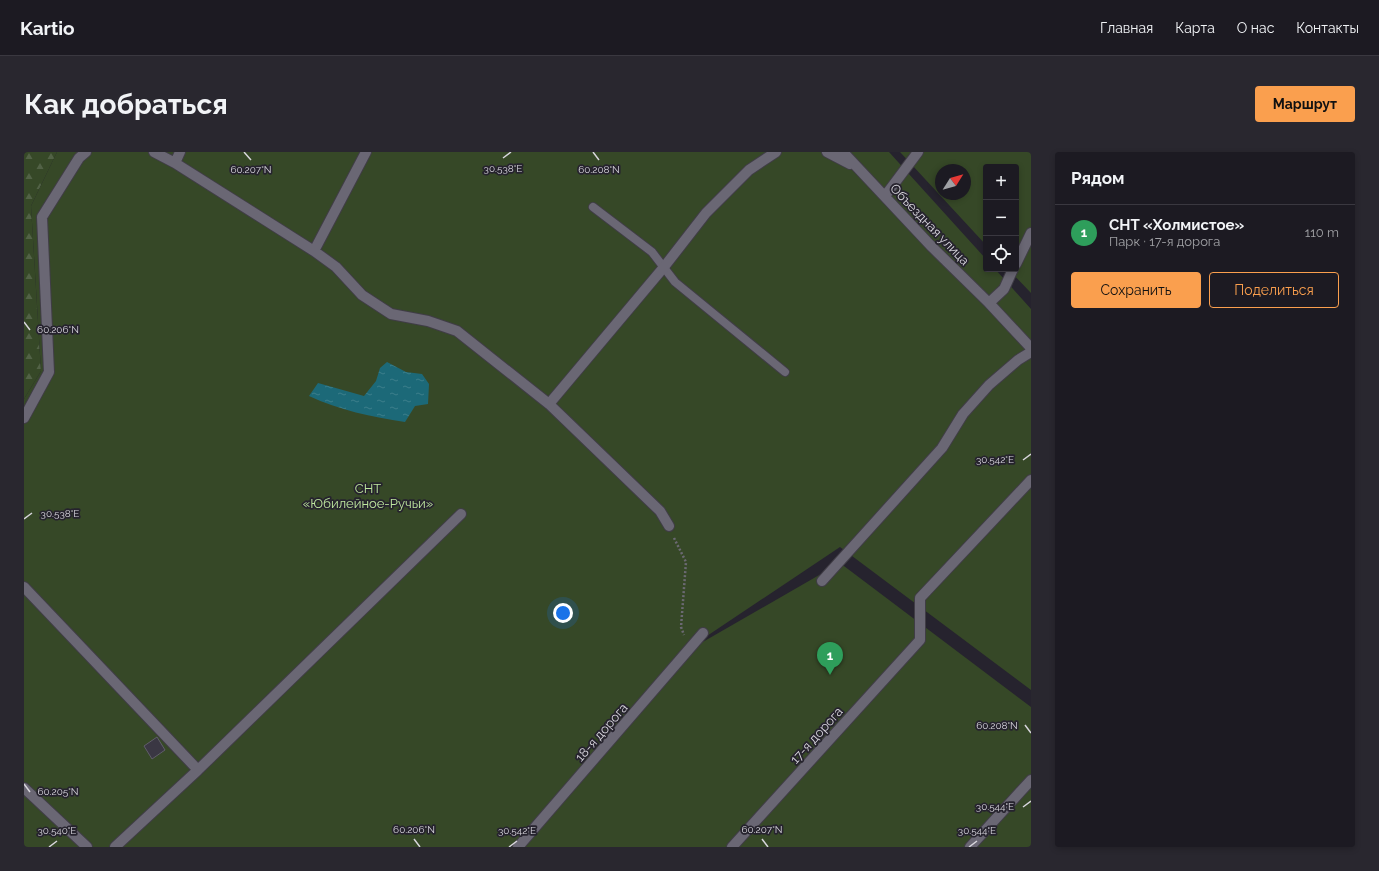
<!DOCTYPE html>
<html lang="ru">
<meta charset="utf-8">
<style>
body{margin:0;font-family:Raleway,sans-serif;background:#29272f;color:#f1f3f6}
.controls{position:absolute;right:12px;top:12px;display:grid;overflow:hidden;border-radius:4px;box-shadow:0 2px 6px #0003}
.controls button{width:36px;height:36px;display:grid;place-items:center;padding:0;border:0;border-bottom:1px solid #3a3840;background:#1c1a22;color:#f1f3f6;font:20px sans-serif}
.compass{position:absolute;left:911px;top:12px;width:36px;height:36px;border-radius:50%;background:#1c1a22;box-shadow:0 2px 6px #0003;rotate:53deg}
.you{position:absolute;left:539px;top:461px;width:14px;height:14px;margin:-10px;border:3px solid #fff;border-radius:50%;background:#1a73e8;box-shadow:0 0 0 6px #1a73e833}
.badge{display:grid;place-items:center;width:26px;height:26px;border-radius:50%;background:#fa9f4e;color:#fff;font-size:13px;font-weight:700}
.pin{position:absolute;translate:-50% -33px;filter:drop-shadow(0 1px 2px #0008)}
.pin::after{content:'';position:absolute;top:21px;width:14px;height:12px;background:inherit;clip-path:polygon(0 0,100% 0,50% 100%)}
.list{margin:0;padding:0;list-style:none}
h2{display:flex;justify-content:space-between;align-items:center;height:52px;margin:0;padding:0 16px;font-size:17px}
h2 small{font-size:13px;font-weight:400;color:#a0a1a5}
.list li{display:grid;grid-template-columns:26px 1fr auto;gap:12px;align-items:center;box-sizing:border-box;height:56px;padding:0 16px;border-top:1px solid #3a3840}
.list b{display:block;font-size:15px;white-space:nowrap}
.list p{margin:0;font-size:13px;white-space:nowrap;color:#a0a1a5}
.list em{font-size:13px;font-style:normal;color:#a0a1a5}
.actions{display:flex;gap:8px;padding:12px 16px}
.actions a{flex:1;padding:9px 0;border:1px solid #fa9f4e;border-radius:4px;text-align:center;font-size:14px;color:#fa9f4e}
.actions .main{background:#fa9f4e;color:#111}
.icon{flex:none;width:22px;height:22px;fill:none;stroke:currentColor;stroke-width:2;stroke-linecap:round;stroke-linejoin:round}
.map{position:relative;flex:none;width:1007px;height:695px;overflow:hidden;border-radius:4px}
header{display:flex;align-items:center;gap:24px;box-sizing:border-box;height:56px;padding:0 20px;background:#1c1a22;border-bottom:1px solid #3a3840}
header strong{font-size:19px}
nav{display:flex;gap:22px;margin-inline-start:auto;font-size:14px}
.intro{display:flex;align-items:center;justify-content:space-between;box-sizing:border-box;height:96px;padding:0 24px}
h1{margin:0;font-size:28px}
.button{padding:10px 18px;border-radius:4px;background:#fa9f4e;color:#111;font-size:14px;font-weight:700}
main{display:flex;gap:24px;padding:0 24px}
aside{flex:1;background:#1c1a22;border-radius:4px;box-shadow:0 2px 6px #0003}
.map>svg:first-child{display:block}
.forest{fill:url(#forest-firs)}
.garden{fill:#364827;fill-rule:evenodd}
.water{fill:url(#water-ripples)}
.building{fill:#3a3743;stroke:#605d6a}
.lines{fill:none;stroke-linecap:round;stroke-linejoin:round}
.lane-casing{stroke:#403d46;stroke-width:10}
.street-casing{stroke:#403d46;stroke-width:12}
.path{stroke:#6b6972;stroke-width:2.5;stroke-dasharray:2 2;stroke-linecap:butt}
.lane{stroke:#6a6774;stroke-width:8}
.street{stroke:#6a6774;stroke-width:10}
.ticks{fill:none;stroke:#d7d5dc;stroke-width:1.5}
.labels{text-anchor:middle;stroke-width:3.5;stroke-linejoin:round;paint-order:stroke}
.street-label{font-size:13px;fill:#d7d5dc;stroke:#26232e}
.park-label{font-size:13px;fill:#bee79e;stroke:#26232e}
.ticks-label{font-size:10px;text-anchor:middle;fill:#d7d5dc;stroke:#26232e;stroke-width:3.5;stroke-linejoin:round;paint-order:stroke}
</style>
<header>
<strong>Kartio</strong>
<nav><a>Главная</a><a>Карта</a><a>О нас</a><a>Контакты</a></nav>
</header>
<div class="intro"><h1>Как добраться</h1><a class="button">Маршрут</a></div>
<main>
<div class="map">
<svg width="1007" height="695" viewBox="0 0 1007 695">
<defs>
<pattern id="forest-firs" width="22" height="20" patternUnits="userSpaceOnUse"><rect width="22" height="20" fill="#364827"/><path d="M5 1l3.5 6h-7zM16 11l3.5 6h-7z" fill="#526246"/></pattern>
<pattern id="water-ripples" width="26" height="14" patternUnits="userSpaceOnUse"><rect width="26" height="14" fill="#1c6978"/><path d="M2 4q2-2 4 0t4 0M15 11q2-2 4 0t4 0" fill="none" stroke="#3c7e8b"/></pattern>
</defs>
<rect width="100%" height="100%" fill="#26232e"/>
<!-- forest -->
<path class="forest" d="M0,0H33L7,54L17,219L0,247Z"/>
<!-- garden -->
<path class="garden" d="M33,0H865L962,107V117H971L1007,157V538L816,395L674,490L487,695H0V247L17,219L7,54Z
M876,0H1007V141L984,117H992V15H962V93ZM917,18H941V42H917Z
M816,411L1007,555V695H490L677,491Z"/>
<!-- water -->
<path class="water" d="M363,210L382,220L398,222L405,232L404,252L391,254L381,270C348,265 315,258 285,244L294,231L340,244L352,229L356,216Z"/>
<!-- building -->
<path class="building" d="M133,585L141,598L128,607L120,594Z"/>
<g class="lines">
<defs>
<path id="lane" d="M569,55L628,100L651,130L761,220"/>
<path id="street" d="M130,0L151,11L290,99L312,115L338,143L367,162L404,169L433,179L525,252L636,359L645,374
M803,0L826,12
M819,0L908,95L965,151L1007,196
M151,11L156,0
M861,44L894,0
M290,99L342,0
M992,112L1007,81
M965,151L980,137L989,117
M525,252L640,115L682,61L725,18L752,0
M0,266L25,220L18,65L55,6L62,0
M798,429L918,296L939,262L965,233L994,208L1007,200
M0,435L174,618
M0,636L63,695
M91,695L174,618L437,362
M494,695L679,481
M708,695L896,488V446L1007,328
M946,695L1007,628"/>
</defs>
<!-- lane casing -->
<use href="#lane" class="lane-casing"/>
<!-- street casing -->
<use href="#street" class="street-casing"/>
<!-- path -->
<path class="path" d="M650,386L662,410L657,475L660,483"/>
<!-- lane -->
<use href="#lane" class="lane"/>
<!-- street -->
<use href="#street" class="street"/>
</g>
<!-- ticks -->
<path class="ticks" d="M220,0L227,8M569,0L575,8M479,6L487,0M0,170L6,178M999,308L1007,302M0,367L8,361M1001,573L1007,581M0,632L6,640M999,655L1007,649M390,687L396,695M738,687L744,695M25,695L33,689M485,695L493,689M945,695L953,689"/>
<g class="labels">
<!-- street labels -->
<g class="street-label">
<text transform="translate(906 72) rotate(46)" y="5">Объездная улица</text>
<text transform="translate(577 580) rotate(-49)" y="5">18-я дорога</text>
<text transform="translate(792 583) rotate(-48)" y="5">17-я дорога</text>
</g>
<!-- park labels -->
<g class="park-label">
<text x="344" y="341">СНТ<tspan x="344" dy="15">«Юбилейное-Ручьи»</tspan></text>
</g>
</g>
<g class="ticks-label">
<text x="479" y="20">30.538°E</text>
<text x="227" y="21">60.207°N</text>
<text x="575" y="21">60.208°N</text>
<text x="34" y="181">60.206°N</text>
<text x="971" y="311">30.542°E</text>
<text x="36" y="365">30.538°E</text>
<text x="973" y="577">60.208°N</text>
<text x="34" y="643">60.205°N</text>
<text x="971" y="658">30.544°E</text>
<text x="390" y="681">60.206°N</text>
<text x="738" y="681">60.207°N</text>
<text x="33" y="682">30.540°E</text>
<text x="493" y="682">30.542°E</text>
<text x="953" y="682">30.544°E</text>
</g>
</svg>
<div class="controls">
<button>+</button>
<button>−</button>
<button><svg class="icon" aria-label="locate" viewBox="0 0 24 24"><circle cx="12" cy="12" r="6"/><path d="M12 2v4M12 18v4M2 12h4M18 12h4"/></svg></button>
</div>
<svg class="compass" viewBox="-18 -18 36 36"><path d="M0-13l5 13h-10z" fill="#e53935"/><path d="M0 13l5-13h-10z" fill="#a0a1a5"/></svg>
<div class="you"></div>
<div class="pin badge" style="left:806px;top:523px;background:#2e9e5b">1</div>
</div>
<aside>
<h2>Рядом<small></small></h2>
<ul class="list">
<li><span class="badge" style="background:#2e9e5b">1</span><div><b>СНТ «Холмистое»</b><p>Парк · 17-я дорога</p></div><em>110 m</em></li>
</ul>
<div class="actions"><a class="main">Сохранить</a><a>Поделиться</a></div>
</aside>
</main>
